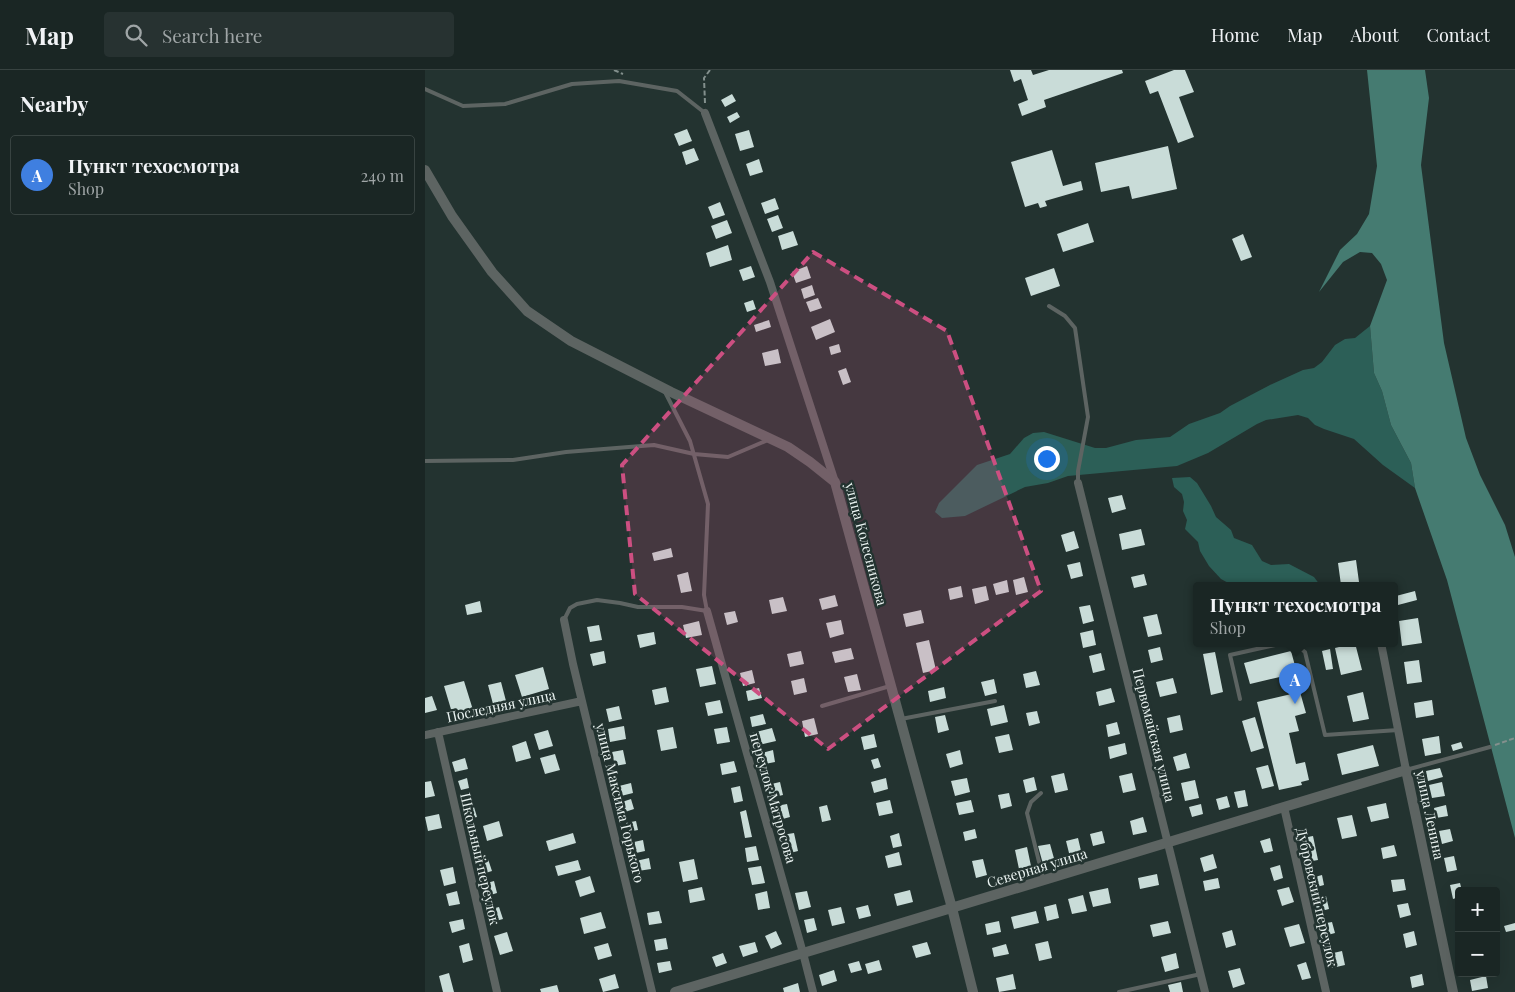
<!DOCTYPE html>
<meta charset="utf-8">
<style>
body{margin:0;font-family:"Playfair Display",serif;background:#273231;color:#f1f3f6}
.controls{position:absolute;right:15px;bottom:15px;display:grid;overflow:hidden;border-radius:5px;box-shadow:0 5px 20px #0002}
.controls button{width:45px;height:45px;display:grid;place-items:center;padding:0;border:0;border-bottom:1px solid #384341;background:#1a2624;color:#f1f3f6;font:25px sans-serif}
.you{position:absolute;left:621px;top:388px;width:18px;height:18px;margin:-12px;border:4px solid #fff;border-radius:50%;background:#1a73e8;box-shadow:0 0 0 8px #1a73e833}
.badge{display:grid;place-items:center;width:32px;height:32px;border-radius:50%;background:#d93025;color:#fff;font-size:16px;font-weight:700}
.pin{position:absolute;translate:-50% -41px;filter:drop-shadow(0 1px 2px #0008)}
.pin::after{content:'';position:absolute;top:26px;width:18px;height:15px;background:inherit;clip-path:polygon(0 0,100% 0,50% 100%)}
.popup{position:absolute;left:768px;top:512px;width:205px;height:65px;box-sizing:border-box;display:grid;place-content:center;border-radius:5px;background:#1a2624;filter:drop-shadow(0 1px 4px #0005);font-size:16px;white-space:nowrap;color:#9fa5a6}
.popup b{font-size:19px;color:#f1f3f6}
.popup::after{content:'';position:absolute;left:50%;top:100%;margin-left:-10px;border:10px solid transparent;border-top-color:#1a2624}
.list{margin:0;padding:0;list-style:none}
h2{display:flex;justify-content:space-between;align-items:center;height:65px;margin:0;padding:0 20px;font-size:21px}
h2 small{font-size:16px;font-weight:400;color:#9fa5a6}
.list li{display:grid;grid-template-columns:32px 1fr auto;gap:15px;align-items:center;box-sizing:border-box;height:80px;margin:0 10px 10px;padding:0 10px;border:1px solid #384341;border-radius:5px}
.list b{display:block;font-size:19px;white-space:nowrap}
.list p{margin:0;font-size:16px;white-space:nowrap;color:#9fa5a6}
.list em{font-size:16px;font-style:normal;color:#9fa5a6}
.icon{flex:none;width:28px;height:28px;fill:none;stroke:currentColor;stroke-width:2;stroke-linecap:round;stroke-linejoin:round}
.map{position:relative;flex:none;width:1090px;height:922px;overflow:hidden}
header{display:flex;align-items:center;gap:30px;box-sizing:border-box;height:70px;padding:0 25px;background:#1a2624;border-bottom:1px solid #384341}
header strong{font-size:24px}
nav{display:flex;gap:28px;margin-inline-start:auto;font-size:18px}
.search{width:350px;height:45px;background:#273231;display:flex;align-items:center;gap:12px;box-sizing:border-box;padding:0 18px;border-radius:5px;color:#9fa5a6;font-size:19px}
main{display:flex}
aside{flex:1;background:#1a2624}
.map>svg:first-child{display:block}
.green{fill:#2c5f57}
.water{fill:#457b71}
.building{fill:#c9dcd8}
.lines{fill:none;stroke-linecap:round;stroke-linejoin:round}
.path{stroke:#83908d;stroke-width:2;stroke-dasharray:5 2.5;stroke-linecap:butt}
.service{stroke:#5d6462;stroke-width:4}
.minor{stroke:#5d6462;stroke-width:8}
.tertiary{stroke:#5d6462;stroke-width:10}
.marked{fill:#cc4f81;fill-opacity:0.2;stroke:#cc4f81;stroke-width:4;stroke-dasharray:10 6;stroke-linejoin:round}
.labels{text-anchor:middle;stroke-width:5;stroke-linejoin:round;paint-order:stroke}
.street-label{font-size:14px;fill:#ebf4f2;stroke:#233330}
</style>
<header>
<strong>Map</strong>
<div class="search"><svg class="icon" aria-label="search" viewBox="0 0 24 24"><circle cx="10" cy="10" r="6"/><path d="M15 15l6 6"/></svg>Search here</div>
<nav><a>Home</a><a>Map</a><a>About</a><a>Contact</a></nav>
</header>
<main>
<aside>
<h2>Nearby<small></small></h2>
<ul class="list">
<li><span class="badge" style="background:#3f7fe0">A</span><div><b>Пункт техосмотра</b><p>Shop</p></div><em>240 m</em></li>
</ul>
</aside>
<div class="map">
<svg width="1090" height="922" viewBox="0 0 1090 922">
<rect width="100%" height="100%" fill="#233330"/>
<!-- green -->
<path class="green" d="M945,256L949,303L957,321L966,355L986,393L990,418L958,395L929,369L899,359L890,355L883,348L873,345L841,350L832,354L783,383L752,396L643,406L623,413L600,417L540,446L517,448L510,442L514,433L552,395L585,384L599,368L608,363L619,362L670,378H681L711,370L745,367L764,354L795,343L805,336L845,315L878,300L889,298L897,292L910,275L920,269L930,268Z
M765,407L772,413L786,436L791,447L806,460L809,468L827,475L837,491L846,495L864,494L889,507L895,515H807L796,509L784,496L775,481L773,472L760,459L762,450L758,441L759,432L757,424L749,417L747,408Z"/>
<!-- water -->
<path class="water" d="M942,0H1000L1004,28L996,95L1019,273L1041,368L1055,405L1080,455L1090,487V768L1022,510L990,418L986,393L966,355L957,321L949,303L945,256L962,210L956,194L947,183L935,182L918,192L894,222L915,180L932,164L944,144L952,96Z"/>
<!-- building -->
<path class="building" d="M585,0H606L608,5L624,0H697L698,3L619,30L621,37L597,46L593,34L603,30L596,9L589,12Z
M749,0H760L769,22L754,27L769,67L753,73L733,21L725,24L720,11Z
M307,24L311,31L300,37L296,30Z
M312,42L315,47L305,53L302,47Z
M262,59L267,71L254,76L249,64Z
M324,60L329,77L315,81L310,64Z
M743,76L752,119L707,129L704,116L676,122L670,93Z
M269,78L274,90L261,95L257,82Z
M627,80L638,116L656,111L658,120L620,131L622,136L615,138L613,133L600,137L586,92Z
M334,89L338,102L325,106L321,94Z
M350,128L354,139L340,144L336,133Z
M295,132L300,145L288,149L283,137Z
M353,145L358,158L347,162L342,149Z
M302,150L307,163L291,169L286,156Z
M663,153L669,172L638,182L632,164Z
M368,161L373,175L357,180L353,166Z
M818,164L827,187L816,191L807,169Z
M303,175L307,190L285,197L281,183Z
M326,196L330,207L318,211L314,200Z
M382,196L386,208L371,213L367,202Z
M629,198L635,216L606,226L600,208Z
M387,215L390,225L379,229L376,219Z
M393,228L397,238L385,242L381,232Z
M328,230L331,239L322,242L319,233Z
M405,249L410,262L391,270L386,257Z
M344,250L346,257L331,262L329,255Z
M414,274L416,282L406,285L404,277Z
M353,279L356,293L340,296L337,283Z
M421,298L426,312L418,315L413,301Z
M697,425L701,439L687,443L683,428Z
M716,459L720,475L697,480L694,464Z
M649,461L654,478L641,482L636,465Z
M246,478L248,487L229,491L227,483Z
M931,490L934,512L916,515L913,493Z
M655,492L658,506L646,509L642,495Z
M263,502L267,521L256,523L252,505Z
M719,504L722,515L709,518L706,507Z
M599,507L603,522L591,525L588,510Z
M582,510L584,522L571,525L568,514Z
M536,516L538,527L525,530L523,519Z
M561,516L564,530L550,534L547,519Z
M990,521L992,530L973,535L971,526Z
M410,525L413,536L397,540L394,529Z
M358,527L362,541L347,544L344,530Z
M55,531L57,542L42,545L40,535Z
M665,535L669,551L658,554L654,537Z
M496,540L499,553L481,557L478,544Z
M310,541L313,552L302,555L299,543Z
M732,544L737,564L723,567L718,547Z
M993,548L997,573L977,576L974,551Z
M416,550L419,564L405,568L401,553Z
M274,551L277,565L261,568L258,555Z
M174,555L177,570L165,572L162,557Z
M668,560L671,575L658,578L655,563Z
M229,562L231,574L215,578L212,565Z
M504,570L511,600L498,603L491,573Z
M930,573L937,600L916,605L910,578Z
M735,577L738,590L726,593L723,580Z
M426,578L429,589L410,593L407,582Z
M905,579L908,599L901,600L897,581Z
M179,581L181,593L168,596L165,584Z
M376,581L379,594L365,597L362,584Z
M866,581L872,603L825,614L819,593Z
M790,582L798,622L786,625L778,584Z
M676,583L680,600L668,603L664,586Z
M994,590L997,612L982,614L979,592Z
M287,596L291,614L275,617L271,599Z
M118,597L124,619L97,627L90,605Z
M327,600L330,613L318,616L315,603Z
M611,601L615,615L601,618L598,604Z
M432,604L436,620L423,622L419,607Z
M379,608L382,622L369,625L366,611Z
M748,608L752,623L735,627L731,612Z
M569,609L572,623L560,626L556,612Z
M39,611L48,640L28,646L19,616Z
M76,612L81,631L68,634L63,615Z
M241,617L244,632L230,635L227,620Z
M519,617L521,628L505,632L503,621Z
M334,618L337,628L323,631L321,621Z
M686,618L690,632L674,636L671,622Z
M875,622L881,643L870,646L874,661L864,663L871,694L880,692L884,710L876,712L877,715L854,720L832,632Z
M938,622L944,649L928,652L922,626Z
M7,626L12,640L0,643V628Z
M295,630L298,643L283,646L280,633Z
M1007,630L1009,645L991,648L989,633Z
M579,635L583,652L566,656L562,639Z
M194,636L197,649L184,652L181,639Z
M612,641L615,653L604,656L601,643Z
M338,644L341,654L327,657L325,647Z
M520,645L524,660L513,663L510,647Z
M755,645L758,660L745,663L742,648Z
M830,647L839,678L826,682L817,651Z
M389,648L393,664L380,667L377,651Z
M692,652L695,664L683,667L681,655Z
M199,656L201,669L185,672L183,659Z
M248,657L252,678L236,681L232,660Z
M302,657L305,672L292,674L289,659Z
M347,658L351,671L329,676L327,663Z
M123,660L128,676L114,680L109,664Z
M449,664L452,677L439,680L436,667Z
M584,664L588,680L574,683L570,667Z
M1014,666L1016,683L1000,686L997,669Z
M101,671L106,688L91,692L87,676Z
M1036,672L1038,678L1028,681L1026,675Z
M700,673L702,684L685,689L683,677Z
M948,675L954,696L917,705L912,684Z
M198,680L201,694L190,696L187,682Z
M348,680L350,692L340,694L337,683Z
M535,680L538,694L525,698L521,684Z
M761,683L765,698L752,701L748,687Z
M130,684L135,700L120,704L115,688Z
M40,688L43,699L30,702L27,692Z
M453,688L456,697L449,699L446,690Z
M309,691L312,702L297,705L295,694Z
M843,695L849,716L837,719L831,698Z
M1015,698L1018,707L1003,711L1001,701Z
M639,703L643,720L630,723L626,706Z
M707,703L711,720L698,723L694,706Z
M609,707L612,720L601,723L598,710Z
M42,708L44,718L36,720L33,711Z
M461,708L463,719L449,723L446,712Z
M542,708L545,722L530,726L526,711Z
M770,710L774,728L760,731L756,713Z
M6,711L10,726L0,728V712Z
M355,712L358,725L345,728L342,715Z
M1017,712L1020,726L1007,728L1004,715Z
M206,713L208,723L196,726L194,716Z
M315,716L318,731L309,733L306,718Z
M820,720L823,736L813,738L809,722Z
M584,723L587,736L576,739L573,725Z
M802,726L805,737L794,740L791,729Z
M206,729L209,739L200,742L197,732Z
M465,730L468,743L454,746L451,733Z
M546,730L549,742L534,745L531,733Z
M961,733L964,748L946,752L942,737Z
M362,734L365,747L354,750L351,736Z
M776,734L778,744L767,747L764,737Z
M402,735L406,750L397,752L394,737Z
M1021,735L1023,746L1011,748L1009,738Z
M49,737L52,747L43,749L40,740Z
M321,740L327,767L320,768L315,742Z
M14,744L17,758L3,761L0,747Z
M927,745L932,766L917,769L912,748Z
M718,747L722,762L708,765L705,751Z
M74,751L78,766L62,771L58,756Z
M211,751L213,760L203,762L201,753Z
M550,759L552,768L540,771L538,762Z
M1025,759L1028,771L1017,774L1014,761Z
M677,761L680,773L668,776L665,764Z
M148,763L151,773L124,781L121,771Z
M369,763L373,781L361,784L357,765Z
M474,763L477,776L468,778L465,766Z
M888,766L893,790L882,792L877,768Z
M653,768L657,785L645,787L641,771Z
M845,768L848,781L839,783L835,771Z
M218,770L220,781L211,783L209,772Z
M625,774L630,792L618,794L613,776Z
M969,775L972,786L958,789L956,778Z
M331,776L334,790L322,792L320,778Z
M602,777L606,796L594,799L590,780Z
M474,782L477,795L463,798L460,786Z
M788,784L792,798L779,802L775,788Z
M1029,786L1032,800L1022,802L1019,788Z
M224,788L226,799L213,801L211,791Z
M63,789L67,801L57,804L53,791Z
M269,789L273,809L258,812L254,792Z
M558,789L562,805L551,808L547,791Z
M153,790L156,800L133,806L130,796Z
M855,795L858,808L849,811L845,798Z
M336,796L340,813L327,815L323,798Z
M28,797L31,813L19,816L15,800Z
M732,804L734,815L715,819L713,808Z
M897,805L899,815L888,818L886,808Z
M165,806L170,822L155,827L150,811Z
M793,808L795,818L780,821L778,811Z
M979,809L981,820L968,822L966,810Z
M69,811L72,823L59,827L55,815Z
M1035,813L1037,821H1034V827L1028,829L1025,815Z
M277,817L280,830L265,833L263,820Z
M864,817L869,832L857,836L852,820Z
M683,818L686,833L668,837L664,822Z
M485,820L488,832L472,836L469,824Z
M32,821L35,834L24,836L21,824Z
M342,821L345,838L333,840L330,824Z
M382,821L386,837L374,840L370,823Z
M658,825L662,841L647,844L643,829Z
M901,826L904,839L892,842L889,829Z
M983,833L986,845L975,848L972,835Z
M631,834L634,848L622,851L619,837Z
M443,835L446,846L434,849L431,838Z
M74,837L78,849L67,852L63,840Z
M416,837L420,853L407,856L403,840Z
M234,841L237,853L224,855L222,843Z
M611,841L614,853L589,859L586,847Z
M176,842L181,858L159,864L155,848Z
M389,848L392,860L382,863L379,850Z
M38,849L40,859L27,863L24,852Z
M574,851L576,862L562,865L560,854Z
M743,851L746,863L728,867L725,855Z
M907,852L910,863L899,866L896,854Z
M1090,853V860L1081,862L1079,856Z
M874,854L880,873L865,877L859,858Z
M807,860L811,875L801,878L797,863Z
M351,861L357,874L346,879L340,866Z
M989,861L992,875L981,878L978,864Z
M82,862L88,881L75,885L69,866Z
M241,868L243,879L231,881L229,870Z
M623,871L627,888L614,891L610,874Z
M330,872L333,882L318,887L314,876Z
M502,872L506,884L491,888L487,876Z
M44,873L48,890L38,893L34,876Z
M183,873L187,886L173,890L169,877Z
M581,874L584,884L569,887L567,878Z
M917,881L920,895L907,898L904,884Z
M298,883L302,893L291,897L287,887Z
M751,883L754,898L740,902L736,887Z
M454,890L457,900L443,904L440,894Z
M245,891L247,900L234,903L232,893Z
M434,891L437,900L426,903L423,894Z
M881,892L886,908L877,910L872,895Z
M815,898L820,914L808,918L803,901Z
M409,900L412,911L397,916L394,905Z
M24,903L29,922H18L14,906Z
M190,904L194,918L178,922L174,909Z
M588,904L591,919L574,922L571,908Z
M997,904L999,915L987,918L985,907Z
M1061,906L1063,918L1047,921L1045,910Z
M756,912L758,922H745L743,915Z
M373,913L375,922H359L358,918Z
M132,915L134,922H116L115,919Z"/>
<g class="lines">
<!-- path -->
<path class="path" d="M189,0L198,4
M280,33L279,8L285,0
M1070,675L1090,668"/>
<!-- service -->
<path class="service" d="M0,19L38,36L80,34L147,14L194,11L252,21L280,43
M624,236L640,246L650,258L663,347L653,401V413
M0,391L88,390L141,382L229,375L269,384L303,387L343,370
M139,550L145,538L152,534L172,530L195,533L213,537H257L282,541L279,525L283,434L265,371L240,322
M868,573L880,582L900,665L973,660
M815,629L805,585L859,573
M397,636L465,616
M476,649L570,631
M981,700L1065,677
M616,723L606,732L602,743L618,808
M694,922L776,904"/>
<!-- minor -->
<path class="minor" d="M280,43L345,212L410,412
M653,413L780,922
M282,541L378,883L388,922
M139,550L148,594L227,922
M956,573L981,700
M13,662L72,922
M0,665L157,631
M859,737L901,922"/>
<!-- tertiary -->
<path class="tertiary" d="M0,100L27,146L67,202L102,241L146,271L246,322L363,377L385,392L410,412L527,838L548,922
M250,922L981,700L1028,922"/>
</g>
<!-- marked area -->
<path class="marked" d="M388,182L522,261L616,521L403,679L210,524L197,395Z"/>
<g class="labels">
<!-- street labels -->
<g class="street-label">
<text transform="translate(441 474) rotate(75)" y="5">улица Колесникова</text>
<text transform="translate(76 636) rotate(-12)" y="5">Последняя улица</text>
<text transform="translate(729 665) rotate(76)" y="5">Первомайская улица</text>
<text transform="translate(348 728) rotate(74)" y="5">переулок Матросова</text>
<text transform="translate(195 733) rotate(76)" y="5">улица Максима Горького</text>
<text transform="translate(1005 745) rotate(78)" y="5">улица Ленина</text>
<text transform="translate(55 789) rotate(77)" y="5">Школьный переулок</text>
<text transform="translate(612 798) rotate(-17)" y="5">Северная улица</text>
<text transform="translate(892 827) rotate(77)" y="5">Дубровский переулок</text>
</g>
</g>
</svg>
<div class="controls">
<button>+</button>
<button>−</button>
</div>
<div class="you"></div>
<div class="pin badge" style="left:870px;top:634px;background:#3f7fe0">A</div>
<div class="popup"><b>Пункт техосмотра</b>Shop</div>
</div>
</main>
